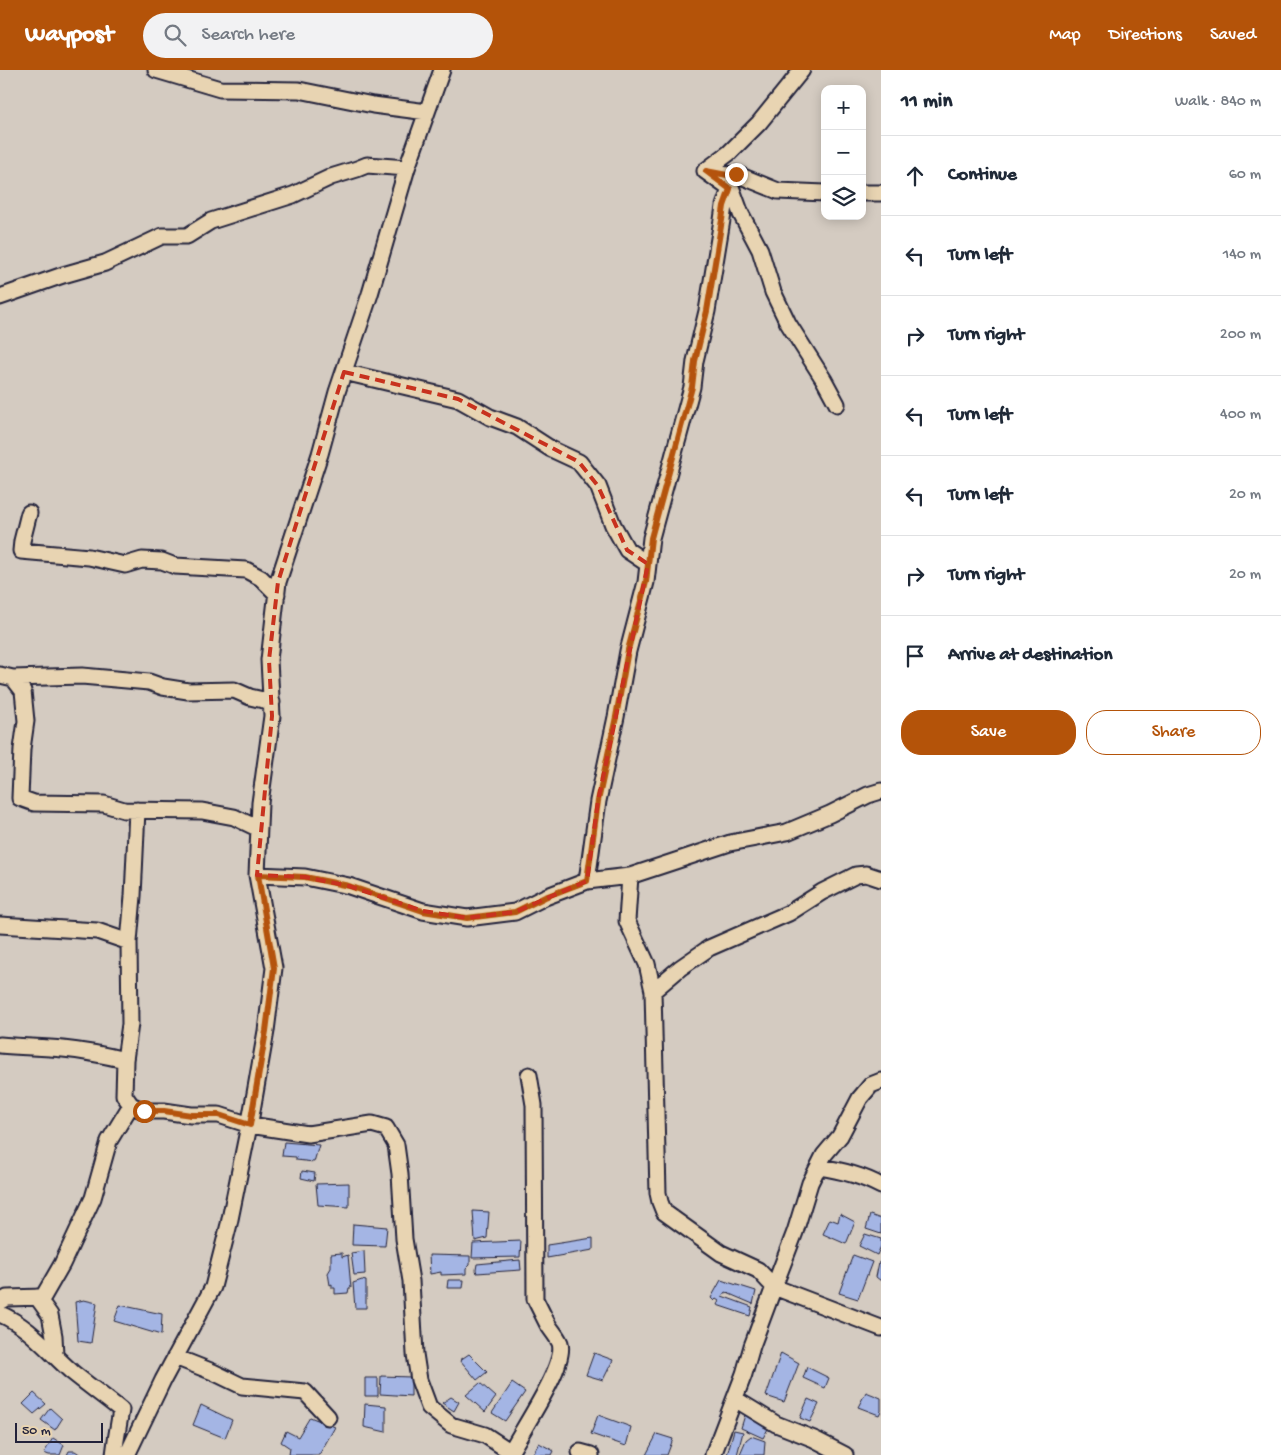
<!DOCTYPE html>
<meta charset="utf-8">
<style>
body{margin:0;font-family:"Gochi Hand",sans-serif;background:#f2f2f3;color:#1f2937}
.controls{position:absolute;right:15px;top:15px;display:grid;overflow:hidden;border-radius:10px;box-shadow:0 2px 12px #0003}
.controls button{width:45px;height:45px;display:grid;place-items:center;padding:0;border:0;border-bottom:1px solid #e0e1e3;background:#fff;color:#1f2937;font:25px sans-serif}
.scale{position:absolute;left:15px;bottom:12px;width:88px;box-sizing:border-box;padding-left:5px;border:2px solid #22223b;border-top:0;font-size:14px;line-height:18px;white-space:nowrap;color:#22223b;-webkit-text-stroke:4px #e8d4b2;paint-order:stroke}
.stop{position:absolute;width:15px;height:15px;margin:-11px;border:4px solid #b45309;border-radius:50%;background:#fff}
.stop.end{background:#b45309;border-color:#fff;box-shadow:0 1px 5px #0008}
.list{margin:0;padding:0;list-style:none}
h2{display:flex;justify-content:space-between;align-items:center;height:65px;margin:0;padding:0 20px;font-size:21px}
h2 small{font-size:16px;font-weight:400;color:#747a83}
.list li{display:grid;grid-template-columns:32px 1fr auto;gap:15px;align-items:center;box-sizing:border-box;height:80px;padding:0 20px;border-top:1px solid #e0e1e3}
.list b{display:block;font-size:19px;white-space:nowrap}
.list em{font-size:16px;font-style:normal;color:#747a83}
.actions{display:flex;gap:10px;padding:15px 20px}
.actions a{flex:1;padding:11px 0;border:1px solid #b45309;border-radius:20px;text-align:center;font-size:18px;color:#b45309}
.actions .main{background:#b45309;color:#fff}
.icon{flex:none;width:28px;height:28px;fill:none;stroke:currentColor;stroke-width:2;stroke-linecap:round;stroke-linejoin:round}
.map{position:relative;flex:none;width:881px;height:1385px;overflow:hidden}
header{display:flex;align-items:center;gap:30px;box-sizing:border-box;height:70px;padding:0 25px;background:#b45309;color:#fff}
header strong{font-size:24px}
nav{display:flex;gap:28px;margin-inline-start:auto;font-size:18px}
.search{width:350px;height:45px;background:#f2f2f3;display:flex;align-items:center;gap:12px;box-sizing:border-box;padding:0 18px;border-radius:28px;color:#747a83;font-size:19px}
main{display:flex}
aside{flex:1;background:#fff}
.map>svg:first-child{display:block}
.building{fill:#a4b5e4;stroke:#22223b}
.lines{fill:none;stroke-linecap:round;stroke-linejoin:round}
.minor-casing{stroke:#22223b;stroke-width:19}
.minor{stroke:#e8d4b2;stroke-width:15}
.route{stroke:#b45309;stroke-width:6}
.marked{fill:none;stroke:#c8321e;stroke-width:4;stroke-dasharray:10 6;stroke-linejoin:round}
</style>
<header>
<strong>Waypost</strong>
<div class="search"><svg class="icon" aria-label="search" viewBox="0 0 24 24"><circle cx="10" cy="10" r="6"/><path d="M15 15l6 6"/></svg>Search here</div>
<nav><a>Map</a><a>Directions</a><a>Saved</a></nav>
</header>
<main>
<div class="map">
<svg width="881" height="1385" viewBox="0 0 881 1385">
<rect width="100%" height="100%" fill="#d4cbc1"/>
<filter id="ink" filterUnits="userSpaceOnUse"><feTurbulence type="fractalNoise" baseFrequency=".02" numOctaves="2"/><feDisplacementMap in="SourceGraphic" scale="10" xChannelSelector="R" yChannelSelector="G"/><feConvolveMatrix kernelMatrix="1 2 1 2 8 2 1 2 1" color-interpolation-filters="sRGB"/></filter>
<g filter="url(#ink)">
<!-- building -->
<path class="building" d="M284,1072L319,1075L314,1092L296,1090V1087L282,1086Z
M302,1101L315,1103L314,1111L301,1108Z
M349,1113V1137L318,1135L316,1114Z
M473,1141L489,1142L487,1168L475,1171Z
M840,1144L855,1152L846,1174L823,1164L830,1149L838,1152Z
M870,1145L881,1149V1164L866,1159Z
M353,1154L387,1157L385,1176L352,1175Z
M865,1164L881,1169V1176L877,1185L859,1176Z
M593,1168V1180L547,1188V1175Z
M521,1171L520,1187L472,1188L473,1173Z
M364,1181L365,1204L354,1205L351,1183Z
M342,1183V1187L348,1185L351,1218H349L348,1223L335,1224V1218H332V1214L330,1215L328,1203L331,1198V1184Z
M429,1185L470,1186V1195L466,1199V1204L441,1205V1202L430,1204Z
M853,1185L872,1192L858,1229L839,1223Z
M520,1190L521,1200L477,1203L476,1200L477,1194Z
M879,1192L881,1193V1211L876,1207Z
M362,1210L366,1211V1238H355L353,1213Z
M448,1210H464L463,1218H447Z
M721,1210L756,1221L753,1234L725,1222L722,1226L752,1237L750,1246L717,1235L719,1231L716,1229L714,1231L711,1228Z
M84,1230L97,1233L91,1273L78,1271L75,1232Z
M120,1235L162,1244L161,1265L114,1251Z
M594,1283L613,1290L603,1310L586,1305Z
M781,1283L799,1293L784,1332L766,1326Z
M469,1284L487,1302L477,1310L460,1290Z
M807,1297L829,1308L825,1318L803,1308Z
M381,1306L411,1307V1326L380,1324Z
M365,1308H378V1326H365Z
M480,1313L496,1327L485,1342L466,1325Z
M512,1313L525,1322L505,1351L492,1343Z
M866,1322L881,1328V1341L879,1345L858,1337Z
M34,1323L46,1334L34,1344L23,1334Z
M451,1327L459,1332L454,1341L442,1333Z
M808,1329L819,1334L810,1352L800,1348Z
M365,1334L386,1336V1362L364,1357Z
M201,1335L232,1350L225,1368L193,1355Z
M50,1338L62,1349L55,1360L41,1350Z
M752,1344L758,1353L770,1355L763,1368L741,1358L745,1345Z
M598,1345L631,1357L626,1376L591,1364Z
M310,1347L335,1357L319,1385H289L290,1378L281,1372L286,1361L298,1367Z
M734,1360L743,1362L737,1385H727Z
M657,1364L673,1369L667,1385H646Z
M751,1366L765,1371L764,1385H742L740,1384L746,1370Z
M53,1368L64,1375L60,1385H49L44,1383Z
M539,1373L554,1381L552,1385H532Z
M69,1381H75L81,1385H67Z"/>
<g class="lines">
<defs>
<path id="minor" d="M156,0L220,19L299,20L373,35L427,42
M705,101L729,83L759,53L802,0
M715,103L727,105L736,104L778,121L825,123
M730,114L741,144L760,180L773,222L788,253L824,310L837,334
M862,123H881
M0,227L63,205L105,193L162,166H187L211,151L293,125L331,107L357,99L367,95L407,98
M344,302L458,329L490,347L517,357L551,379L579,392L598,416L613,455L627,480L648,494
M29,443L22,471L21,481L89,487L125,495L142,490L162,491L175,496L246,500L261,508L277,524
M0,605L13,608L23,621L26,651L22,679L20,728L34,733L104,734L124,740L202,741L234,747L259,759
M13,608L82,606L149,612L163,617L188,621L234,620L250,627L272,632
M137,740L133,826L129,872L130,954L125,990L124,1025L131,1035L144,1041H164L191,1045H219L250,1055L308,1064L372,1054L386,1058L396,1075L400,1104L404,1169L411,1211L415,1284L419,1310L429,1337L451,1355L485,1365L511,1382
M257,805L305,807L349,816L423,841L467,848L515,842L545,827L587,811L630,806L730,773L787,762L830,744L868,725L881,721
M630,806L627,851L647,894L653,921L658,1123L660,1132L664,1142L721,1183L758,1200L774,1217L881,1258
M587,811L598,731L616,647L628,581L646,512L651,468L692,317L695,291L707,241L722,150L724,136L730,119L705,101
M0,855L97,861L129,872
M653,921L680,898L709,878L789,843L822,822L856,805L866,804L881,809
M0,975C21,977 42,977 63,979C84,981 104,985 125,990
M818,1097C840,1100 861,1105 881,1116
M37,1227L50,1245L54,1266L55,1285
M0,1232L7,1228L43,1227L62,1194L93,1128L109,1071L131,1035
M0,1244C29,1256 49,1282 72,1302C88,1315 105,1327 121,1340L116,1370L114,1385
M175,1287L213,1302L242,1316L305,1322L328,1347
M735,1329L776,1354L814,1369L845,1385
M580,1382L591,1385
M127,1385L163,1310L213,1217L229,1154L251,1046L266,961L274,898L257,805L260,733L272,646L269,590L278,512L320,384L337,322L370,224L407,98L442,0
M509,1385C520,1362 567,1296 560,1273C557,1266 551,1260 547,1253C543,1245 539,1237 535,1229L534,1035L529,1005
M713,1385L744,1304L752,1276L774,1217L795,1162L810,1113L824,1085L840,1066L860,1028L871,1015L881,1011"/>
</defs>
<!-- minor casing -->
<use href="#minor" class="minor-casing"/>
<!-- minor -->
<use href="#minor" class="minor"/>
</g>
</g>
<g class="lines" filter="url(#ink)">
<!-- route -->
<path class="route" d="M144,1041H164L191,1045H219L250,1055L266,961L274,898L258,805L305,807L349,816L423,841L467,848L515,842L545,827L587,811L598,731L616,647L628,580L646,512L651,468L692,317L695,291L707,241L722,150L724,136L730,119L706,101L727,105L736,104"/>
</g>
<!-- marked area -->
<path class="marked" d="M344,302L458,329L579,392L598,416L627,480L648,494L598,731L587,811L515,842L467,848L423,841L349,816L305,807L257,805L272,646L269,590L278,512Z"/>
</svg>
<div class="controls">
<button>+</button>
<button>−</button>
<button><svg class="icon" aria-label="layers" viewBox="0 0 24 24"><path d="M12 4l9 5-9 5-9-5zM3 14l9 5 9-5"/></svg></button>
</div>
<div class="scale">50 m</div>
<div class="stop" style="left:144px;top:1041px"></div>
<div class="stop end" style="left:736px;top:104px"></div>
</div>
<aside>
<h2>11 min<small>Walk · 840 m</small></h2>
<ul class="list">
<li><svg class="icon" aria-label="ahead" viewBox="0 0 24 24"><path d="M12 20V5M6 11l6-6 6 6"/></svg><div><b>Continue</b></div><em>60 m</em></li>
<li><svg class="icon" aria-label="left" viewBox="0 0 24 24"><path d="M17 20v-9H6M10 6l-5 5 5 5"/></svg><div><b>Turn left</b></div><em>140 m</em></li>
<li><svg class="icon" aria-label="right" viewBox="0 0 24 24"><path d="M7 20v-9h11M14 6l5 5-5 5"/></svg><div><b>Turn right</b></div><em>200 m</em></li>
<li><svg class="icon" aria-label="left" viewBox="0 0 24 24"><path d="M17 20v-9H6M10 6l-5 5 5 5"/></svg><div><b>Turn left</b></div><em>400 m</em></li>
<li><svg class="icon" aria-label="left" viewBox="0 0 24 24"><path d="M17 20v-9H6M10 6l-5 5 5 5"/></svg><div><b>Turn left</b></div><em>20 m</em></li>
<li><svg class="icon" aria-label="right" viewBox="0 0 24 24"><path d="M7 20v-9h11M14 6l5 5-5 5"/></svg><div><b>Turn right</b></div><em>20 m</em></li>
<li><svg class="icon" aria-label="arrive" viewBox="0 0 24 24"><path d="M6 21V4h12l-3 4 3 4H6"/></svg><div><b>Arrive at destination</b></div></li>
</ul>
<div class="actions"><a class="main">Save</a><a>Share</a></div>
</aside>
</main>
